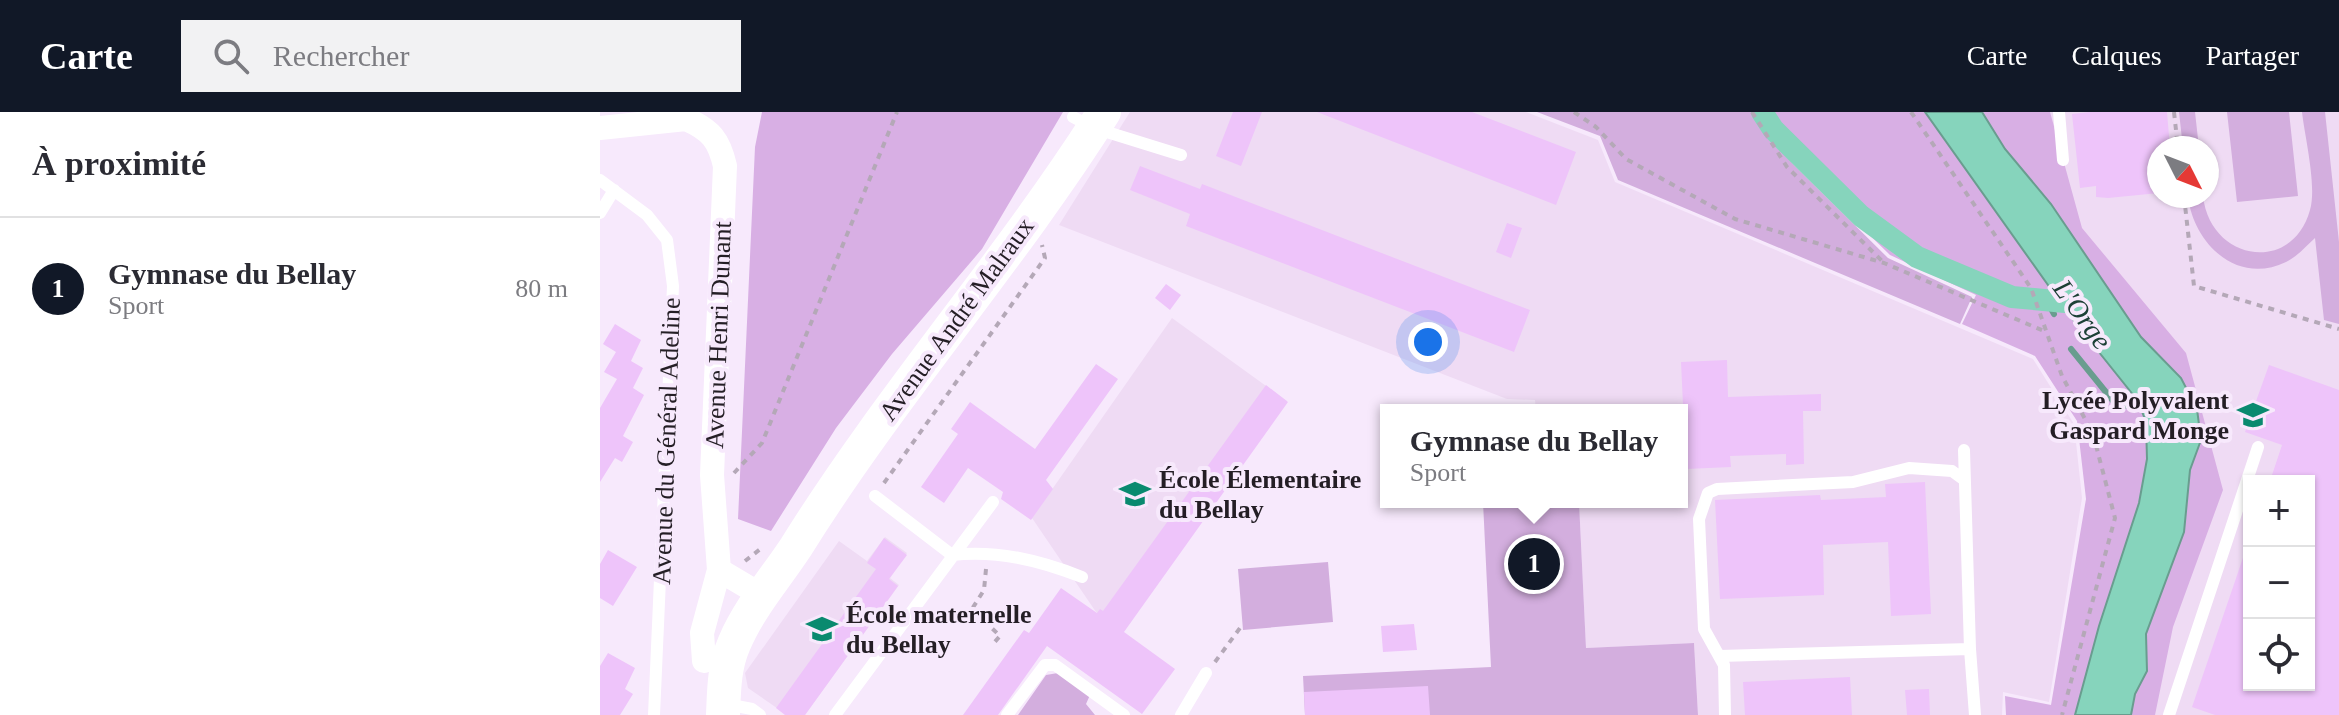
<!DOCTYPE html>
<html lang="fr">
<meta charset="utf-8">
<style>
body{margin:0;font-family:"Times New Roman",serif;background:#f2f2f3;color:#2b2b33}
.controls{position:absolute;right:24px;bottom:24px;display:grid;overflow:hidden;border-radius:0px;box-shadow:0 2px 6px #0004}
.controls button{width:72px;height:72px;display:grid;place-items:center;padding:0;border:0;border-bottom:2px solid #e1e1e2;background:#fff;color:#2b2b33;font:40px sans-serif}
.compass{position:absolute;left:1547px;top:24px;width:72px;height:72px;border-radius:50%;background:#fff;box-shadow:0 2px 6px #0004;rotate:132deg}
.you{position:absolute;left:828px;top:230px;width:28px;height:28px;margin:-20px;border:6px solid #fff;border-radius:50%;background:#1a73e8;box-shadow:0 0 0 12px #1a73e833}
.badge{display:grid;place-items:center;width:52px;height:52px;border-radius:50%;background:#111827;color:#fff;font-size:26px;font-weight:700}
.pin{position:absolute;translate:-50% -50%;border:4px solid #fff;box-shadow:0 2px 8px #0006}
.popup{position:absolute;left:780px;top:292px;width:308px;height:104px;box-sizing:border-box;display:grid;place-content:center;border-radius:0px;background:#fff;filter:drop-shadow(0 2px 6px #0005);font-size:26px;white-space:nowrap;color:#7c7c81}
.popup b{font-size:30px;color:#2b2b33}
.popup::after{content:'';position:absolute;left:50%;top:100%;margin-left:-16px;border:16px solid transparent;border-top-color:#fff}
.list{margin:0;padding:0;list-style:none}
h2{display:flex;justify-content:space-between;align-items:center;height:104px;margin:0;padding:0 32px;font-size:34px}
h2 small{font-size:26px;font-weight:400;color:#7c7c81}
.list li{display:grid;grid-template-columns:52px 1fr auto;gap:24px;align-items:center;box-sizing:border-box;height:144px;padding:0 32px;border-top:2px solid #e1e1e2}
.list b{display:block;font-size:30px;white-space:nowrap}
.list p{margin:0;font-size:26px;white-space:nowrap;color:#7c7c81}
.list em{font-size:26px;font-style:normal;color:#7c7c81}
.icon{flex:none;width:44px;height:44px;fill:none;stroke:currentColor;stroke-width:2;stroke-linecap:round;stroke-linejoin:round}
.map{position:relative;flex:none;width:1739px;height:603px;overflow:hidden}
header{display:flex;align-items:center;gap:48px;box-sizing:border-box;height:112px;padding:0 40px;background:#111827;color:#fff}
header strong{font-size:38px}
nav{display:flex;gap:44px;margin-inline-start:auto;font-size:28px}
.search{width:560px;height:72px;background:#f2f2f3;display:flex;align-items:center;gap:20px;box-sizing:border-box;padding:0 28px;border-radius:0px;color:#7c7c81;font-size:30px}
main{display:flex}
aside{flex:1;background:#fff}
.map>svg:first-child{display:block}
.built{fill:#efdbf4;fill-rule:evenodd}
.green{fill:#d3aede}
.forest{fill:#d8afe4}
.water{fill:#86d4bc;stroke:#699d8f;stroke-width:2}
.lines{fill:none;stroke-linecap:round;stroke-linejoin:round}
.stream{stroke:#699d8f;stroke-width:6}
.canal{stroke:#86d4bc;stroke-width:22}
.building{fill:#eec4fa}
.path{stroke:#b4a8b7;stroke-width:4;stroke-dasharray:6 6;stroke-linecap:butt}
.service{stroke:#fff;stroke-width:12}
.minor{stroke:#fff;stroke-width:24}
.secondary{stroke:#fff;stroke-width:34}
.labels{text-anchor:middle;stroke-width:8;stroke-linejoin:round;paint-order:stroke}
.street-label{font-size:26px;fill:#241e25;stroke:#f7e9fc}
.poi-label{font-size:26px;font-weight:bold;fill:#241e25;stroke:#f7e9fc;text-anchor:start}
.water-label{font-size:28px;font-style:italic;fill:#1c4036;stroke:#f7e9fc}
</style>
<header>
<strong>Carte</strong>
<div class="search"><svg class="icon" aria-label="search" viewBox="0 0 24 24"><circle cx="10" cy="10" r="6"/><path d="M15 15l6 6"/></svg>Rechercher</div>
<nav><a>Carte</a><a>Calques</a><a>Partager</a></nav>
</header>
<main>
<aside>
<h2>À proximité<small></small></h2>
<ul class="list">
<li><span class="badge">1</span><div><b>Gymnase du Bellay</b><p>Sport</p></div><em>80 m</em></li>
</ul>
</aside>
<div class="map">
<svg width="1739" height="603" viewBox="0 0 1739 603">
<rect width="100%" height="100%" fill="#f7e9fc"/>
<!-- built -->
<path class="built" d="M530,0H926L998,28L1015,70L1433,247L1474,312L1482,386L1449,590L1403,580L1402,603H1098L1094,531L986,536L979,390H1082V298H936L935,288L907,287L459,113Z
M1353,0H1739V603H1503L1574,348ZM1559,36H1607V84H1559ZM1649,369H1709V573H1649Z
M572,206L687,289L523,519L496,500L432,406Z
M285,425L307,441L290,466L299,473L205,603H187L148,576L145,561L239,429L267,449Z"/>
<!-- green -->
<path class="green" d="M937,0H1156L1192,51L1288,146L1372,185L1360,212L1018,68L1000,24Z
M1579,0H1595L1599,36H1583Z
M1627,0H1689L1698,84L1637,90Z
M1702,0H1725L1739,130V212L1724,208L1715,126C1706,134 1698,144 1686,150C1637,174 1593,131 1588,84H1603C1610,149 1692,163 1710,98C1717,74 1705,26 1702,0Z
M883,390H979L986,536L1094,531L1098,603H705L703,564L891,555Z
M728,450L733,510L643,518L638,457Z
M458,561L490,583L486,592L495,603H418L446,563Z"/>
<!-- forest -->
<path class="forest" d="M162,0H463L382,137L292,242L236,316L171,419L138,407L155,35Z
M1160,0H1450L1482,116L1586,241L1623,378L1573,515L1555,603H1406L1405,584L1451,593L1486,387L1477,309L1435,244L1362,212L1376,183L1290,143L1194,49Z"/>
<!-- water -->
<path class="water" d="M1325,0H1382L1405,37L1451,92L1541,225L1581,266L1597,297L1601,328L1590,358L1584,420L1546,522L1547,559L1535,582L1531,603H1475L1499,514L1539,391L1547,347L1546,310L1538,289L1470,204Z"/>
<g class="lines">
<!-- stream -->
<path class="stream" d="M1448,191L1454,202
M1471,237L1514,290L1523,294L1545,292"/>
<!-- canal -->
<path class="canal" d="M1162,0L1173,17L1261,104L1317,145L1412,185L1476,191"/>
</g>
<!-- building -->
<path class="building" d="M633,0H662L641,54L616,44Z
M717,0H872L976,40L956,93Z
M1490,0H1567L1570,36H1559V81L1508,86L1496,85V74L1480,76L1472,2Z
M540,54L600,77L602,72L930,198L914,240L586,114L590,102L530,78Z
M907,111L922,116L911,146L896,140Z
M566,172L581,183L570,198L555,186Z
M15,212L41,228L31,249L43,256L33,276L44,283L23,324L33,330L22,350L15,346L0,370V296L17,267L4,260L16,240L3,232Z
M1127,248L1128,285L1221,282V299H1203L1204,352L1186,353V342L1130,344L1131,355L1086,357L1081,250Z
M496,252L518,267L446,368L453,377L431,408L401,387L403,380L368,356L344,391L321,375L358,322L351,317L370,290L435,337Z
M1669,253L1739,278V603H1615L1592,595L1646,437L1649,573H1709V369H1670L1682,333L1645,320Z
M666,273L688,290L524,520L575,557L542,602L447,534L398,603H363L424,518L429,521L461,476L497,501L500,497L503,499Z
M1325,370L1331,502L1291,504L1288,430L1223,433L1224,483L1120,487L1115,388L1220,383L1221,388L1286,385L1285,372Z
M284,426L307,443L289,467L298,474L205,603H185L176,596L276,457L267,451Z
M8,438L37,455L13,494L0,486V452Z
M814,512L817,538L783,540L781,514Z
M8,541L35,556L25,577L33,582L20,603H0V554Z
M1250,565L1252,603H1145L1143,570Z
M828,574L830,603H705L704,580Z
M1329,577L1330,603H1307L1305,578Z"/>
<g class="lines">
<!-- path -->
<path class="path" d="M974,0L996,15L1026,47L1135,107L1284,151L1444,219
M1152,0L1187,55L1284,151
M1311,0L1431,176L1462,264L1493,322L1515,406L1462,603
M1574,0L1578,36
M1584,84L1594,174L1739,217
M134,361L162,331L297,0
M284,371L445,146L442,133
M145,449L163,435
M386,457L384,478L372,497L400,524L393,532
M615,550L640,516"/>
<!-- service -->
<path class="service" d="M1459,0L1463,48
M473,5L494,16L581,43
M0,68L47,103L67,128L73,174L54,603
M0,101L14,78
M1364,338L1370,537
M275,384L352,443C397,438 439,448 482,465
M1120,544L1370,537L1375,603
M126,592L152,597L160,603
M235,603L393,390
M407,603L445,553H455L524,603
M581,603L606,561
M1125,603L1124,553L1104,517L1099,407L1108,381L1117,377L1253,370L1309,356L1352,359L1363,367
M1569,603L1658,335"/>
<!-- minor -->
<path class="minor" d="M86,7C111,18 119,28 125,54L112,363L119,458L102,521L104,549
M0,16L86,7
M119,458L161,483"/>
<!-- secondary -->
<path class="secondary" d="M123,603C124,578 124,555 134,532C149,496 175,467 196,435C290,284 409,150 504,0"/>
</g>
<!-- icons -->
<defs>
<symbol id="school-bare" viewBox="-9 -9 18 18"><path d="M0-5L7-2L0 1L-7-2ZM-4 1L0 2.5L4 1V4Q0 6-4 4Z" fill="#098a6f" stroke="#f7e9fc" stroke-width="2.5" paint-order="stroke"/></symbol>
</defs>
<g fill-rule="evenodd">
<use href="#school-bare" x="1631" y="281" width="44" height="44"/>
<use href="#school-bare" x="513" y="360" width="44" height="44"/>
<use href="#school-bare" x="200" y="495" width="44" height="44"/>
</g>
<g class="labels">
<!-- street labels -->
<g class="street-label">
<text transform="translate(356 207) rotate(-54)" y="9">Avenue André Malraux</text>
<text transform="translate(118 223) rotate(-88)" y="9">Avenue Henri Dunant</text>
<text transform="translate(66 329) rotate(-88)" y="9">Avenue du Général Adeline</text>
</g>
<!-- poi labels -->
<g class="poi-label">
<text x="1629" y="297" text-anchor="end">Lycée Polyvalent<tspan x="1629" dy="30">Gaspard Monge</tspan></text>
<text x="559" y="376">École Élementaire<tspan x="559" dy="30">du Bellay</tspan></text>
<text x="246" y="511">École maternelle<tspan x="246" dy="30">du Bellay</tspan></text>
</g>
<!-- water labels -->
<g class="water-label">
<text transform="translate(1483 202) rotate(54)" y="10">L'Orge</text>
</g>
</g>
</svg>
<div class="controls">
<button>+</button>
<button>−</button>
<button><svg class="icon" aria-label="locate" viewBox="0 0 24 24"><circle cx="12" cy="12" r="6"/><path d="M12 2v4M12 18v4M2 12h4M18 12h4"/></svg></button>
</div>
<svg class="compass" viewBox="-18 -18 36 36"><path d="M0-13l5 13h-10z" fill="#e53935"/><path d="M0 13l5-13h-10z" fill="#7c7c81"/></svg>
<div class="you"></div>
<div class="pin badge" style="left:934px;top:452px">1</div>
<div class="popup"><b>Gymnase du Bellay</b>Sport</div>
</div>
</main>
